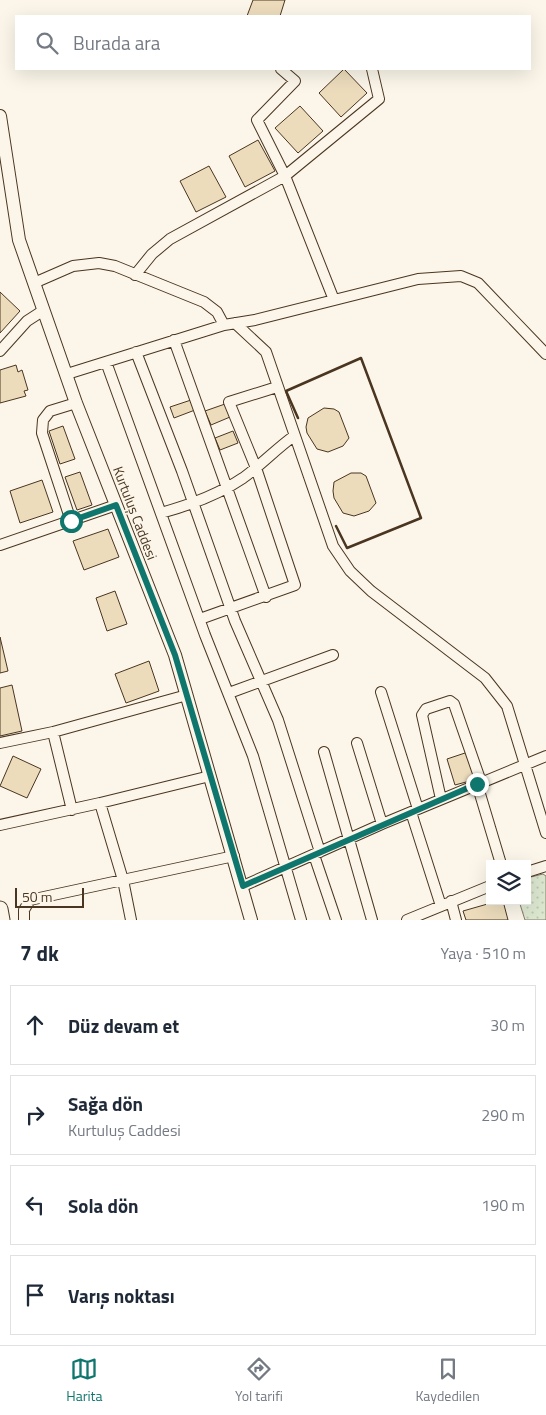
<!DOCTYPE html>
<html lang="tr">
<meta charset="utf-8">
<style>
body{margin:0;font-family:"Titillium Web",sans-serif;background:#f6f6f7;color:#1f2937}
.controls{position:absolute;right:15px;bottom:15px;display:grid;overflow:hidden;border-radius:0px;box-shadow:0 5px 20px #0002}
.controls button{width:45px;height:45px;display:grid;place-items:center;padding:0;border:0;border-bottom:1px solid #e0e1e3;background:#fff;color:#1f2937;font:25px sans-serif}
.scale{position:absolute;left:15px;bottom:12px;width:69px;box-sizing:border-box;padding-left:5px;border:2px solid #4a3520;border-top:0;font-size:14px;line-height:18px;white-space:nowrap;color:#4a3520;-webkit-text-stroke:4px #fbf6e9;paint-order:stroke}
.stop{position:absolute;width:15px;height:15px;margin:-11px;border:4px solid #0f766e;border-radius:50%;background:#fff}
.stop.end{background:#0f766e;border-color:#fff;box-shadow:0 1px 5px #0008}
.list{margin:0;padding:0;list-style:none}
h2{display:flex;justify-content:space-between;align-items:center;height:65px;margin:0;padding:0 20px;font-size:21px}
h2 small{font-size:16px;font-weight:400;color:#747a83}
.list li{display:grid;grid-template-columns:32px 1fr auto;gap:15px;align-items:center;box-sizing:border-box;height:80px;margin:0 10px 10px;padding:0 10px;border:1px solid #e0e1e3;border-radius:0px}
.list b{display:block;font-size:19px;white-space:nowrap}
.list p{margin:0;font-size:16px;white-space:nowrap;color:#747a83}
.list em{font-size:16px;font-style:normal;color:#747a83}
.icon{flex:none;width:28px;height:28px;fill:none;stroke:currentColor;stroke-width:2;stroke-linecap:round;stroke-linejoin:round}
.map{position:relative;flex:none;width:546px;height:920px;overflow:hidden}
.search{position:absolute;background:#fff;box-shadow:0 5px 20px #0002;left:15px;right:15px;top:15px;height:55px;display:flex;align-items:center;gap:12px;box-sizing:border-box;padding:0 18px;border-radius:0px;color:#747a83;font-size:19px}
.sheet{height:425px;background:#fff}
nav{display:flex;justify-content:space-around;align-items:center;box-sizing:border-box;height:70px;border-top:1px solid #e0e1e3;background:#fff;font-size:14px;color:#747a83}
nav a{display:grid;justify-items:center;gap:2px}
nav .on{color:#0f766e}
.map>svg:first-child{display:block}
.grass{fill:url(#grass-dots);stroke:#887966}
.building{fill:#ecdcbc;stroke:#4a3520}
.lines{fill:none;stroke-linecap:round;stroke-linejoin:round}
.minor-casing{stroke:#4a3520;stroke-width:12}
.major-casing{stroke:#4a3520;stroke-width:14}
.highway-casing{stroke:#4a3520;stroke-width:17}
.minor{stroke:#fbf6e9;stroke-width:10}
.major{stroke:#fbf6e9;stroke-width:12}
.highway{stroke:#fbf6e9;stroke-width:15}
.wall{stroke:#4a3520;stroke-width:2.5}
.route{stroke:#0f766e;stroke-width:6}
.labels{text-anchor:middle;stroke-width:4;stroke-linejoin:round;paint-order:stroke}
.street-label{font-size:14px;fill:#4a3520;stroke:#fbf6e9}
</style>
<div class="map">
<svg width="546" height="920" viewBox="0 0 546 920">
<defs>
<pattern id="grass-dots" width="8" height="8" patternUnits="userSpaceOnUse" patternTransform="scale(1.25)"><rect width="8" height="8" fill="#dce7d0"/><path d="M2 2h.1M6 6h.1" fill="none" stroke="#bec7b2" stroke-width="1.8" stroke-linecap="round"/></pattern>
</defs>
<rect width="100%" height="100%" fill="#fbf6e9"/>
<!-- grass -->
<path class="grass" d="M543,874L546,876V920H525L519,901H527V878Z"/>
<!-- building -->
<path class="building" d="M253,0H285L280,16H247Z
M344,69L367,93L341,117L319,93Z
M300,106L323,131L298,153L275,128Z
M258,140L275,171L245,187L229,156Z
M209,166L226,197L196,212L180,181Z
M0,292L20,311L0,333Z
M16,365L18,372L22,370L28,390L24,391L26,396L0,403V370Z
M191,400L195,410L174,418L170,407Z
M225,404L230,417L211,425L205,411Z
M324,408L334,409L339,412L349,438L343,446L328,452L317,449L307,433L306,427L308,418Z
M63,426L75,459L60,464L49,431Z
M233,431L238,443L220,450L215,438Z
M80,472L92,505L77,510L65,477Z
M351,473H361L366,476L376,503L369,511L354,516L343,513L334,498L333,491L334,482Z
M42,480L53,512L20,523L10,491Z
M108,529L119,557L84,570L73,541Z
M115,591L127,624L107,631L96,598Z
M0,637L8,671L0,673Z
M149,661L159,691L126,703L115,674Z
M12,685L22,731L0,736V688Z
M468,752L477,779L455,785L447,759Z
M13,756L41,769L27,798L0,786Z
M498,901H503L508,920H466L463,911Z"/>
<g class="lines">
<defs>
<path id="minor" d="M281,69L295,81L257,120L285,176L334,300
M135,275L152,254L170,239L285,176L379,99L372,69
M34,283L73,266L99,263L115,266L204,302L217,312L224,325
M235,323L266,352L333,546L350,571L371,591L485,678L507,706L546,833
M174,340L266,597
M0,351L27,321L44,310
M136,352L182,471L235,621L278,720L320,852
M106,362L205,635L253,756L301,920
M67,374L224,325L255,320L418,279L461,276L478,283L546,354
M161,513C190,505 218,495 243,478C261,465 276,449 294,436
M71,521L42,433L43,420L50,411L76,403
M0,545L116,505
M200,619L295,585L256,468L229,402L277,387
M381,692L418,809
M229,693L333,655
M53,732L72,810
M0,743L53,732L187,695
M357,743L382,824
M324,752L372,920
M477,784L501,864
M441,799L422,715L426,709L450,701L454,704L481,782
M100,803L123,880L131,920
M411,812L441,906
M0,825L100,803L210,776
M314,855L336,920
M527,872L546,866
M243,886L382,824L546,756
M451,901L456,920
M24,920V910L30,900L234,856
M407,920L490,886"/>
<path id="major" d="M0,116L19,240L76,403L175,655L251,920"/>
<path id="highway" d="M0,909L2,920"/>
</defs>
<!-- minor casing -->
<use href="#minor" class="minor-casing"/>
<!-- major casing -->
<use href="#major" class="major-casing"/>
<!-- highway casing -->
<use href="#highway" class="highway-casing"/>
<!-- minor -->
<use href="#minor" class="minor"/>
<!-- major -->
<use href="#major" class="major"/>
<!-- highway -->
<use href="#highway" class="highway"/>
<!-- wall -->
<path class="wall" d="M298,418L286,391L361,358L421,518L347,548L336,526"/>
</g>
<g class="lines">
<!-- route -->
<path class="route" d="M71,521L116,505L175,655L243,886L477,784"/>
</g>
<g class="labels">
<!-- street labels -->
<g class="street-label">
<text transform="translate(135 513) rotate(69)" y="5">Kurtuluş Caddesi</text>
</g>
</g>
</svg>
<div class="controls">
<button><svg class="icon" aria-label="layers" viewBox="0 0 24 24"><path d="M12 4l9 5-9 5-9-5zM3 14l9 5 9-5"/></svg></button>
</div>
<div class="scale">50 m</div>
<div class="stop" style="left:71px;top:521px"></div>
<div class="stop end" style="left:477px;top:784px"></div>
<div class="search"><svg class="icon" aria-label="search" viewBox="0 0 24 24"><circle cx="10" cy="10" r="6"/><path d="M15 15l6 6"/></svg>Burada ara</div>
</div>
<section class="sheet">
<h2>7 dk<small>Yaya · 510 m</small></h2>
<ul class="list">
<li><svg class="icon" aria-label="ahead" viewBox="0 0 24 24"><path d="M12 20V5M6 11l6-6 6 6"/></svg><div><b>Düz devam et</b></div><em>30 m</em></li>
<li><svg class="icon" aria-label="right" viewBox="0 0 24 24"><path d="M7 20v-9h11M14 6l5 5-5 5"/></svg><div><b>Sağa dön</b><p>Kurtuluş Caddesi</p></div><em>290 m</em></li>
<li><svg class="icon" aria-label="left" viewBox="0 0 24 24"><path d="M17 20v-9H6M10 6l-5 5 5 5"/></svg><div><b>Sola dön</b></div><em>190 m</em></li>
<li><svg class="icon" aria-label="arrive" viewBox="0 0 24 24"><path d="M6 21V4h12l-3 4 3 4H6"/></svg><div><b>Varış noktası</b></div></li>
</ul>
</section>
<nav>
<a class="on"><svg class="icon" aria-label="map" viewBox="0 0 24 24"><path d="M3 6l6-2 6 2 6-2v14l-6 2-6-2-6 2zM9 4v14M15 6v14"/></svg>Harita</a>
<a><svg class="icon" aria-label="directions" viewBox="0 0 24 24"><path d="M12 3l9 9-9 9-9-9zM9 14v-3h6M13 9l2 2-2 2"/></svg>Yol tarifi</a>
<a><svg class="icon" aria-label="saved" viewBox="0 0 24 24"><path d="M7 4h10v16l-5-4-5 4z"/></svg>Kaydedilen</a>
</nav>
